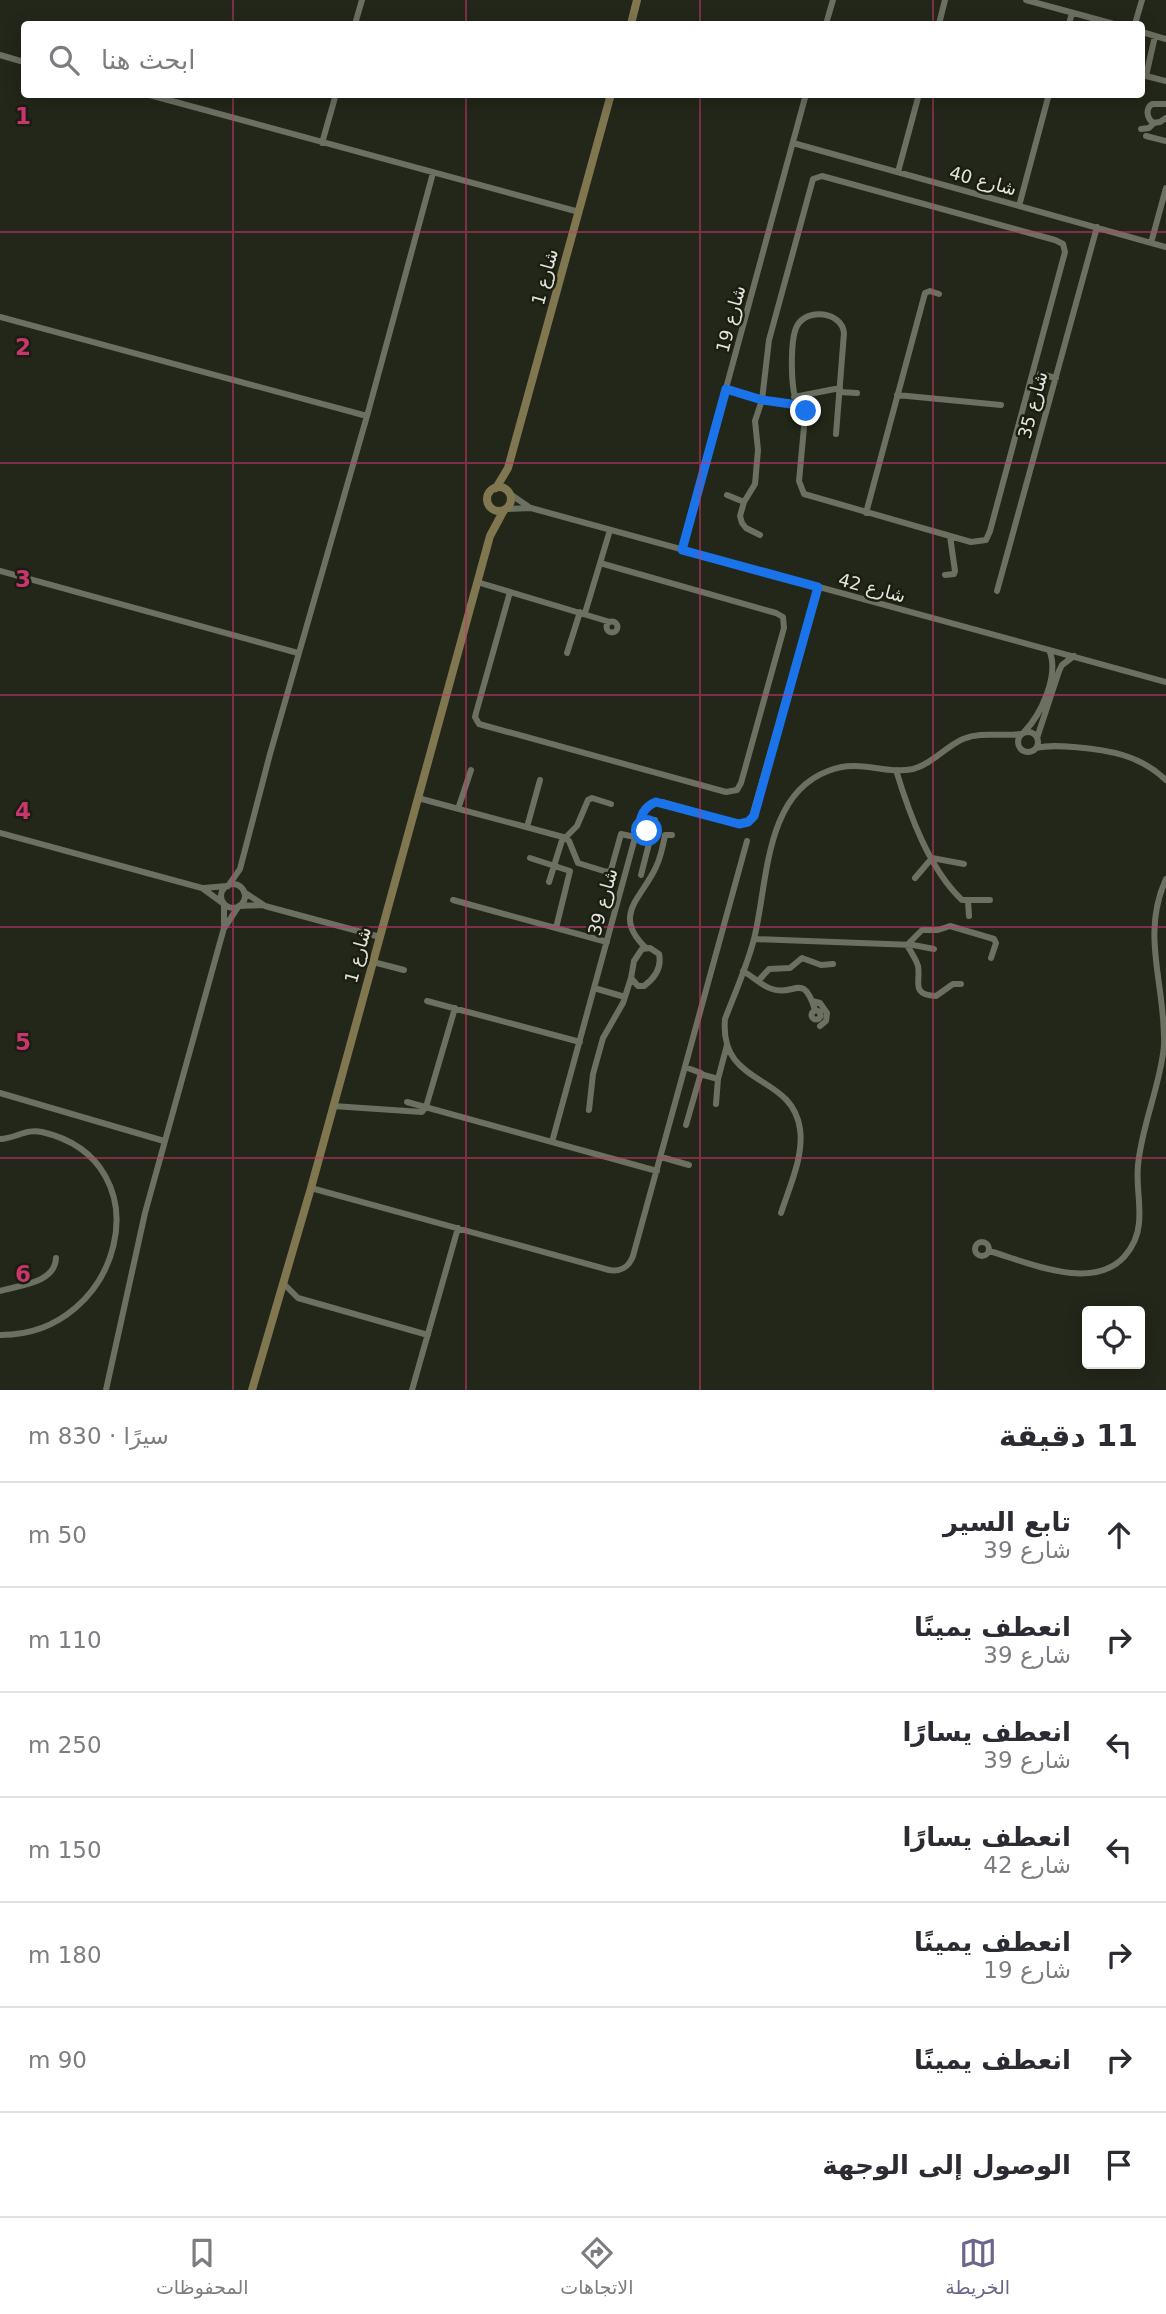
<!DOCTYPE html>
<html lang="ar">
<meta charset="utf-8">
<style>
body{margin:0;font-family:"DejaVu Sans","Noto Naskh Arabic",sans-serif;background:#f2f2f3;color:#2b2b33;direction:rtl}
.controls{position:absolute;right:21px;bottom:21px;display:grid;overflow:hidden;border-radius:7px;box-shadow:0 4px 18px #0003}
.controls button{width:63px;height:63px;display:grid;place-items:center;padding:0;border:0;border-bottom:2px solid #e1e1e2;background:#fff;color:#2b2b33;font:35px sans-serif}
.stop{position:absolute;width:21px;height:21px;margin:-16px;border:5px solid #1a73e8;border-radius:50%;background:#fff}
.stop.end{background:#1a73e8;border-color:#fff;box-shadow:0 2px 7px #0008}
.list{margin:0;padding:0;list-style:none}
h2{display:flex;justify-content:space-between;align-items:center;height:91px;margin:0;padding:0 28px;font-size:30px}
h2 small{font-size:23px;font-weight:400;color:#7c7c81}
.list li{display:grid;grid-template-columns:46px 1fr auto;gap:21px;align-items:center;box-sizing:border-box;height:105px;padding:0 28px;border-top:2px solid #e1e1e2}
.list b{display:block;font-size:26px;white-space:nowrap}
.list p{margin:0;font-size:23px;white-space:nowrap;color:#7c7c81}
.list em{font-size:23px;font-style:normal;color:#7c7c81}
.icon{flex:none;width:38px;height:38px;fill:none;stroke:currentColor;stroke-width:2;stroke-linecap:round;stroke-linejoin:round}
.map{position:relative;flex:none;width:1166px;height:1390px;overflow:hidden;direction:ltr}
.search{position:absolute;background:#fff;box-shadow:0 4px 18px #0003;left:21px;right:21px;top:21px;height:77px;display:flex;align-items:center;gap:18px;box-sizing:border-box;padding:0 24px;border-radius:7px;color:#7c7c81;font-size:26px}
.sheet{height:826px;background:#fff}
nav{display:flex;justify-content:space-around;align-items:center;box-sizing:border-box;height:98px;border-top:2px solid #e1e1e2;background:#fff;font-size:19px;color:#7c7c81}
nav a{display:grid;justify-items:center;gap:4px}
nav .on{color:#6a658c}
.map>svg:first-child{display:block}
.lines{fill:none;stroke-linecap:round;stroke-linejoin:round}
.street{stroke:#6c7060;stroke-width:6}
.secondary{stroke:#807750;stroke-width:8}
.route{stroke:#1a73e8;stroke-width:9}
.grid{fill:none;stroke:#c7376e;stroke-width:2;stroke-opacity:0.55}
.labels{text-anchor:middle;stroke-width:5;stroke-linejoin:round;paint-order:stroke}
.street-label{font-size:18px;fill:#e3e5dc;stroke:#1a1d10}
.grid-label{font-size:23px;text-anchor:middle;font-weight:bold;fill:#c7376e;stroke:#1a1d10;stroke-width:5;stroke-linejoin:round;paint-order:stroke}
</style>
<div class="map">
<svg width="1166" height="1390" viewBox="0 0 1166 1390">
<rect width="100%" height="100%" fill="#232719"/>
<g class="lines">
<!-- street -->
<path class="street" d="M1026,0L1114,24
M355,24L362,0
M826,24L833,0
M939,24L945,0
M1069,24L1072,13
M1135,24L1142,0
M1142,32L1166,39
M1155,36L1146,76L1166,81
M0,55L24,62
M146,94L579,212
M1166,104H1152C1145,109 1147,118 1153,123L1160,122L1166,118
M1141,129L1149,128L1154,123
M1146,136L1166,141
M322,143L336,94
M793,143L1166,247
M898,172L919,94
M1019,206L1049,94
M1151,243L1166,188
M0,317L367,416
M1040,374L1056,378
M726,389L762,400L791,404L806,411
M839,392L857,393
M897,395L1001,405
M794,397L840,388
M795,397C791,382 790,339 797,326C807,307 842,312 844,333L836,434
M510,494L529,507
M727,495L744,502
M506,509L531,508L1166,682
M866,513L925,293L930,291L939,294
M760,535L746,528L742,523L740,516L744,502L755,484L758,450L755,421L762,400L769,340L813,179L822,176L1055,240L1063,244L1065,252L990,531L986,540L971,542L804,494L799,481L807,395
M682,550L806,94
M0,571L298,653
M945,575L954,574L955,571L950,536
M477,582L610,622
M997,591L1097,227
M510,592L476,713L475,717L479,724L726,792L737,790L741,783L784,628L783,617L776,613L600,563
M585,613L610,530
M606.5 627a5.5 5.5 0 1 1 11 0a5.5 5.5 0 1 1-11 0Z
M567,653L580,612
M1024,732C1041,715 1060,674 1049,650
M1018 742a10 10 0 1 1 20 0a10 10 0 1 1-20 0Z
M1037,738L1059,671L1062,665L1074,656
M1036,748C1049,745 1061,746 1074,747C1109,750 1140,755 1166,780
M896,770C909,813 929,869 962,900H990
M418,798L563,837L569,841L578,863L607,872L611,870L621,834L635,837
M458,809L471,770
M527,827L540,780
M0,833L202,888L224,904
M565,838L577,826L588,800L592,798L611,804
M530,858L570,871L556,928
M641,875L655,820
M915,878L932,858L964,864
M549,882L563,837
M221 896a12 12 0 1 1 24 0a12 12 0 1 1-24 0Z
M228,886L240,869L270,754L367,416L433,173
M204,888L227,886
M244,892L265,906L380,937
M453,900L607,942
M968,901L969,916
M239,906L263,905
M225,927L238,907
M754,939L913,945L934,949
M646,948C611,915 642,898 656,867C661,857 663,846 665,835H672
M650,948L659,954C662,968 655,978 644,986H638L631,978L634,961L642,949Z
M373,962L404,970
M743,971C752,976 762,986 772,989C795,997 803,971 815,1010
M759,980L769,969L790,968L802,958L821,965L833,964
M961,984H953L936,996C910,995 921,981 918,966C916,959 911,952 907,945L922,930H938L950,926L994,939L996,943L991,958
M594,988L625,997
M427,1001L580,1042
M812,1001L820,1003L827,1013L826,1021L820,1026
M811.5 1015a4.5 4.5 0 1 1 9 0a4.5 4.5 0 1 1-9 0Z
M685,1067L701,1073L686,1125
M700,1074L718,1079
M0,1093L164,1141
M407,1102L657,1171
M716,1104L718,1079L727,1045
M333,1106L422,1112L426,1107L455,1008
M589,1110L593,1074L603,1038L623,1003L631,978
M0,1139C15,1139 26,1128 42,1132C167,1161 122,1336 0,1335
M552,1142L642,812L651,804L662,802L739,824L751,820L818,587
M661,1157L689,1165
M311,1188L609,1270C620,1272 629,1267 633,1256L747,841
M781,1213C789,1188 804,1156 800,1129C792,1072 719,1088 725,1019C735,993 747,966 754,939C768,883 764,795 828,771C860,758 884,775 913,769C932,764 945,747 963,739C982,731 1001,737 1021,734
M975 1249a7 7 0 1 1 14 0a7 7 0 1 1-14 0Z
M989,1251C1028,1262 1091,1292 1124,1257C1132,1248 1138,1236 1139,1223C1141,1204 1136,1185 1138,1165C1142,1124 1160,1087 1164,1046C1166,985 1140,936 1166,879
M284,1284L298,1298L428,1335
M0,1291C20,1285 55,1283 56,1258
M106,1390L145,1213L224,928V904
M412,1390L458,1228"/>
<!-- secondary -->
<path class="secondary" d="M631,24L637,0
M487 499a12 12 0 1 1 24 0a12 12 0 1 1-24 0Z
M496,488L508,468L611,94
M252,1390L311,1188L490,536L504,510"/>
</g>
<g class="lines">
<!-- route -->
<path class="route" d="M647,831L638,829C641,816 643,807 656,802L739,824L748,822L754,816L818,587L682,550L726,389L762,400L791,404L806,411"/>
</g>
<!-- grid -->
<path class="grid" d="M233,0V24M466,0V24M700,0V24M933,0V24M233,94V1390M466,94V1390M700,94V1390M933,94V1390M0,232H1166M0,463H1166M0,695H1166M0,927H1166M0,1158H1166"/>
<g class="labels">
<!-- street labels -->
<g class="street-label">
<text transform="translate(983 181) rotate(15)" y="6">شارع 40</text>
<text transform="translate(545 277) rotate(-75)" y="6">شارع 1</text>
<text transform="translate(731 319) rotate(-75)" y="6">شارع 19</text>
<text transform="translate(1033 405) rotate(-75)" y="6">شارع 35</text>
<text transform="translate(872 588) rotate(15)" y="6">شارع 42</text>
<text transform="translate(603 902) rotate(-75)" y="6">شارع 39</text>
<text transform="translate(358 955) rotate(-75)" y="6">شارع 1</text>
</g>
</g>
<g class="grid-label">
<text x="23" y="124">1</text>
<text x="23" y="355">2</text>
<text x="23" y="587">3</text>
<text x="23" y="819">4</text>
<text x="23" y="1050">5</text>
<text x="23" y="1282">6</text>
</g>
</svg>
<div class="controls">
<button><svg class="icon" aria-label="locate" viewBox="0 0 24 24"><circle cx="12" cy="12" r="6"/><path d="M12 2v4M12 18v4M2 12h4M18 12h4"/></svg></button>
</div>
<div class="stop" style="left:647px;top:831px"></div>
<div class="stop end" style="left:806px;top:411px"></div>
<div class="search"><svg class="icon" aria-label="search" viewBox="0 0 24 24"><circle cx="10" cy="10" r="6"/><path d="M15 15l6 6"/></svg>ابحث هنا</div>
</div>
<section class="sheet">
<h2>11 دقيقة<small>سيرًا · 830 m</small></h2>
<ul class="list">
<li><svg class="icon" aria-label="ahead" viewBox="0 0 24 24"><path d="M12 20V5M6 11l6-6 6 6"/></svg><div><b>تابع السير</b><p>شارع 39</p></div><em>50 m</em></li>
<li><svg class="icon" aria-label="right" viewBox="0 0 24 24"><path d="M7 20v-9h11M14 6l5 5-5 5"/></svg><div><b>انعطف يمينًا</b><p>شارع 39</p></div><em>110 m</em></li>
<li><svg class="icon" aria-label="left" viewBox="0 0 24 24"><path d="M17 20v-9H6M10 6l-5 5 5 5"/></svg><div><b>انعطف يسارًا</b><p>شارع 39</p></div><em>250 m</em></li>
<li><svg class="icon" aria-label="left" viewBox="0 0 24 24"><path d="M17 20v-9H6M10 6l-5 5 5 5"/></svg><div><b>انعطف يسارًا</b><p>شارع 42</p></div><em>150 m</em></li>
<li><svg class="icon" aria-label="right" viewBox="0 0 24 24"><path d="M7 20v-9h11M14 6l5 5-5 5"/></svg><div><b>انعطف يمينًا</b><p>شارع 19</p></div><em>180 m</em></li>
<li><svg class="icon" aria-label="right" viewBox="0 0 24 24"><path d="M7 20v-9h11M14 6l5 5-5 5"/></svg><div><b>انعطف يمينًا</b></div><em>90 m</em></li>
<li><svg class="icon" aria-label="arrive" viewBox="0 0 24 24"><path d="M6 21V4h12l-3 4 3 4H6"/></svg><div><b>الوصول إلى الوجهة</b></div></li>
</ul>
</section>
<nav>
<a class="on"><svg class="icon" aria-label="map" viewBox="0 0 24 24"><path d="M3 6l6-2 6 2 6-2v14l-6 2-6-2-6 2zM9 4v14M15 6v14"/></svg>الخريطة</a>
<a><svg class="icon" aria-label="directions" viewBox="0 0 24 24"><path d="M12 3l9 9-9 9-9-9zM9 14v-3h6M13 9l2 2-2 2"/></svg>الاتجاهات</a>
<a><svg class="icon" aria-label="saved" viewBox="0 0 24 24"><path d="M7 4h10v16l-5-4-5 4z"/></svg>المحفوظات</a>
</nav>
